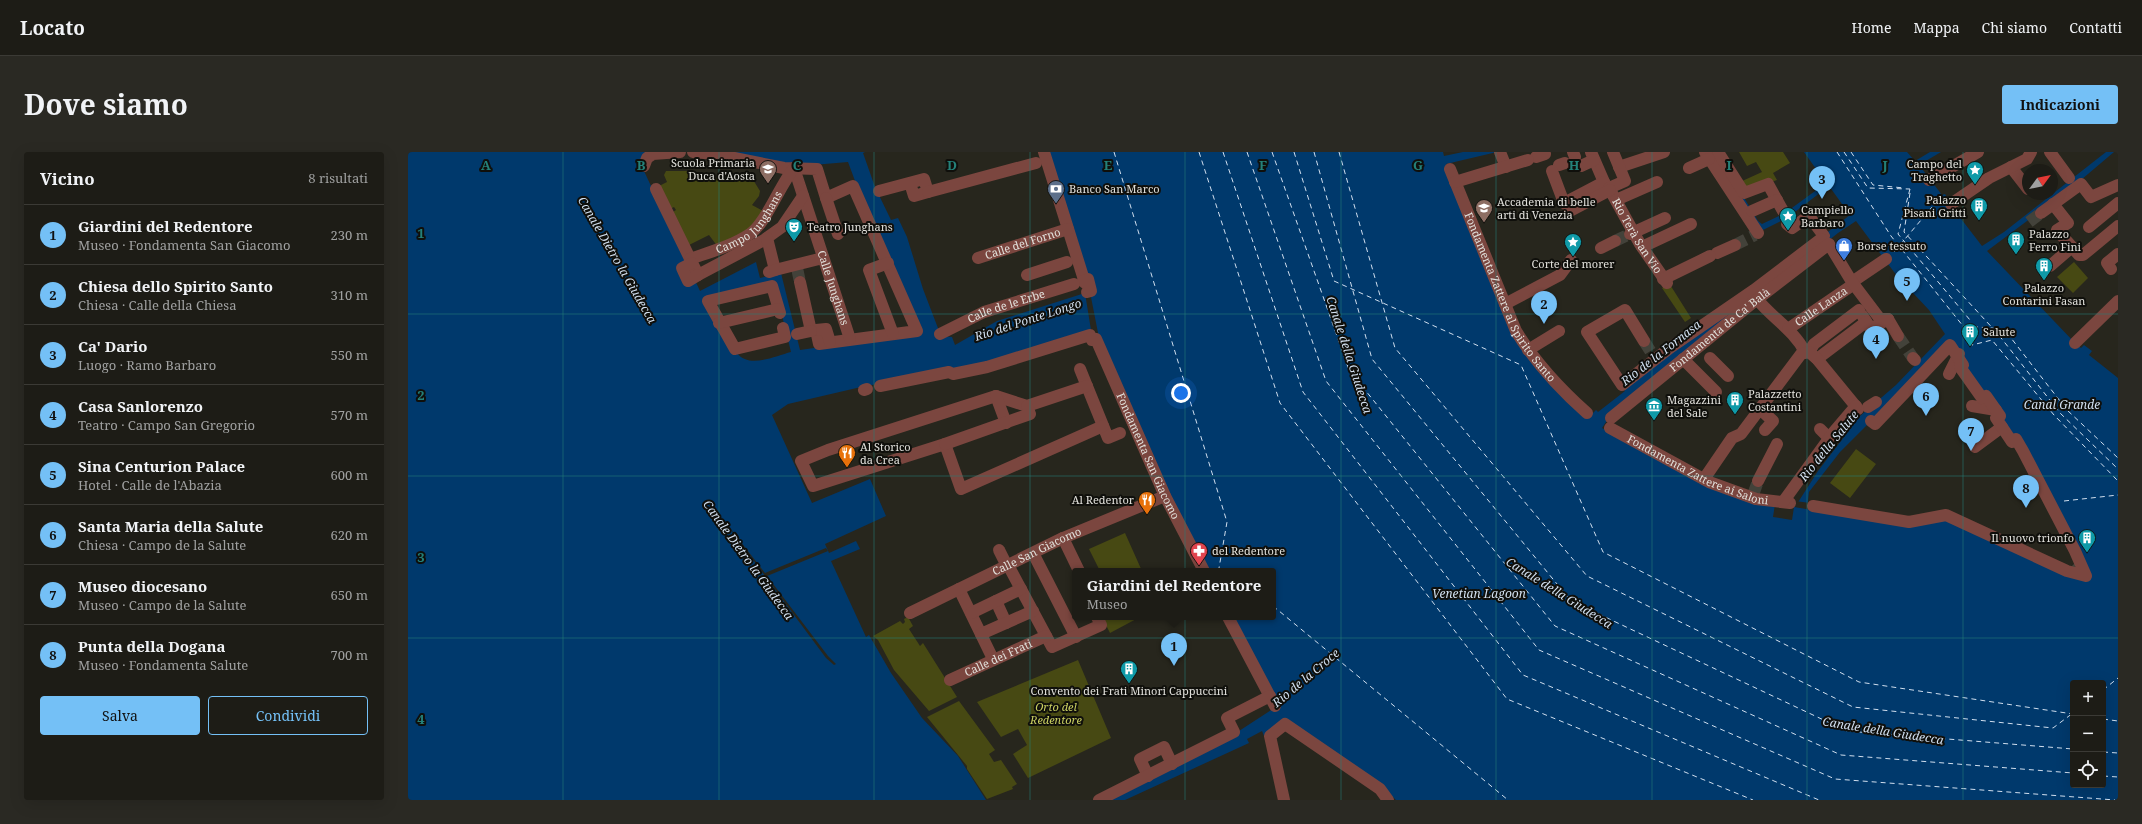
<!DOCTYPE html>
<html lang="it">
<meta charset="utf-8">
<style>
body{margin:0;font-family:"Noto Serif",serif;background:#2a2923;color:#f1f3f6}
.controls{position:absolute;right:12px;bottom:12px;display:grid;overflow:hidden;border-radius:4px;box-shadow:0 4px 16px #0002}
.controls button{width:36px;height:36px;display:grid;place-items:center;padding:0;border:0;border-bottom:1px solid #3b3a35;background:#1d1c16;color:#f1f3f6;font:20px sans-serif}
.compass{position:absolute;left:1614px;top:12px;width:36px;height:36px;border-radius:50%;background:#1d1c16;box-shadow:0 4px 16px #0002;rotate:57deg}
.you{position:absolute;left:773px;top:241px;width:14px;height:14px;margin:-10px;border:3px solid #fff;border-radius:50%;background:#1a73e8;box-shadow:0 0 0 6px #1a73e833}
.badge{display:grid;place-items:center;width:26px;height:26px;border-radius:50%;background:#74c0f6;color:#111;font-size:13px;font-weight:700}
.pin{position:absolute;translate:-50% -33px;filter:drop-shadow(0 1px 2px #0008)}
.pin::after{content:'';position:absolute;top:21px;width:14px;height:12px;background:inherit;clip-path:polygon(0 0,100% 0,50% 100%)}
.popup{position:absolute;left:664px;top:416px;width:204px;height:52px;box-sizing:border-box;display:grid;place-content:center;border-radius:4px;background:#1d1c16;filter:drop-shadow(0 1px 3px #0005);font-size:13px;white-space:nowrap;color:#a0a1a1}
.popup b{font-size:15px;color:#f1f3f6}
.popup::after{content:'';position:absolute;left:50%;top:100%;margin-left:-8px;border:8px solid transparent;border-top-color:#1d1c16}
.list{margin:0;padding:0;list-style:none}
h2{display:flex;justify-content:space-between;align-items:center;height:52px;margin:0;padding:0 16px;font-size:17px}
h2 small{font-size:13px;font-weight:400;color:#a0a1a1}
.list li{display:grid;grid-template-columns:26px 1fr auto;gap:12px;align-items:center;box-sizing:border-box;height:60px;padding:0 16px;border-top:1px solid #3b3a35}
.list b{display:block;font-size:15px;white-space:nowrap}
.list p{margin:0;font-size:13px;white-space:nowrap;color:#a0a1a1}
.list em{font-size:13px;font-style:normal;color:#a0a1a1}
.actions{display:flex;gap:8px;padding:12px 16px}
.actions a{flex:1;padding:9px 0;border:1px solid #74c0f6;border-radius:4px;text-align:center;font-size:14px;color:#74c0f6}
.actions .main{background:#74c0f6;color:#111}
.icon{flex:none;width:22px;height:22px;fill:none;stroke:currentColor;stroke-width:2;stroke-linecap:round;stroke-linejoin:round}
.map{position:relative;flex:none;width:1710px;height:648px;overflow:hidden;border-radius:4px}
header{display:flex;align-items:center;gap:24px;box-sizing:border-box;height:56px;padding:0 20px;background:#1d1c16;border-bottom:1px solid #3b3a35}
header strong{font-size:19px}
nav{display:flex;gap:22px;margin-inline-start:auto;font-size:14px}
.intro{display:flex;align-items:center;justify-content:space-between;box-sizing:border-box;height:96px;padding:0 24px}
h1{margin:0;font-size:28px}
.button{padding:10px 18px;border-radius:4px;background:#74c0f6;color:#111;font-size:14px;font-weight:700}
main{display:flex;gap:24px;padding:0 24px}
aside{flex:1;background:#1d1c16;border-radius:4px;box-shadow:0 4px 16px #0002}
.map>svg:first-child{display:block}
.green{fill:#474913}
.water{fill:#00396c;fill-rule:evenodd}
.pier{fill:#27261d}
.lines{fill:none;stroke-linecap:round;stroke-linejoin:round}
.ferry{stroke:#d1dfef;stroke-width:1;stroke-dasharray:5 4;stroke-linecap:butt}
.minor-tunnel{stroke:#43423a;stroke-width:12;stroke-dasharray:12 6;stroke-linecap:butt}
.minor{stroke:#7b463f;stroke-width:12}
.grid{fill:none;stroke:#248179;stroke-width:1;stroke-opacity:0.55}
.labels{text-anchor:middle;stroke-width:4;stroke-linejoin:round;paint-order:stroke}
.poi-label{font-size:11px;fill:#e2e1dc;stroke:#0f0f0b;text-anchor:start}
.street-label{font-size:11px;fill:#e2e1dc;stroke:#0f0f0b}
.park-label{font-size:11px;font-style:italic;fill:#cbd062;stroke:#0f0f0b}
.water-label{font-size:12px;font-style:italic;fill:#d1dfef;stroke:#0f0f0b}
.grid-label{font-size:13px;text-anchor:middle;font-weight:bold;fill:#248179;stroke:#0f0f0b;stroke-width:4;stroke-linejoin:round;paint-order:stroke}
</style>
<header>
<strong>Locato</strong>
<nav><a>Home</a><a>Mappa</a><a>Chi siamo</a><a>Contatti</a></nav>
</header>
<div class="intro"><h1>Dove siamo</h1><a class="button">Indicazioni</a></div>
<main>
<aside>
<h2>Vicino<small>8 risultati</small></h2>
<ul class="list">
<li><span class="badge">1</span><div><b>Giardini del Redentore</b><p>Museo · Fondamenta San Giacomo</p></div><em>230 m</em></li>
<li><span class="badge">2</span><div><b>Chiesa dello Spirito Santo</b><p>Chiesa · Calle della Chiesa</p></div><em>310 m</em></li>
<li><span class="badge">3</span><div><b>Ca' Dario</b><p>Luogo · Ramo Barbaro</p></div><em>550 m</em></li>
<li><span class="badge">4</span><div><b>Casa Sanlorenzo</b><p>Teatro · Campo San Gregorio</p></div><em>570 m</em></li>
<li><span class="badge">5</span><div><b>Sina Centurion Palace</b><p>Hotel · Calle de l'Abazia</p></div><em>600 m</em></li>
<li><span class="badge">6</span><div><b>Santa Maria della Salute</b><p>Chiesa · Campo de la Salute</p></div><em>620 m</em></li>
<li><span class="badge">7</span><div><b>Museo diocesano</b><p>Museo · Campo de la Salute</p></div><em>650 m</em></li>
<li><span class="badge">8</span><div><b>Punta della Dogana</b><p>Museo · Fondamenta Salute</p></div><em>700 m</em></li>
</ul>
<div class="actions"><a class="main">Salva</a><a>Condividi</a></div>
</aside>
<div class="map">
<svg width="1710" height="648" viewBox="0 0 1710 648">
<rect width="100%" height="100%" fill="#27261d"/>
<!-- green -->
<path class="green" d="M1331,0H1375L1382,11L1365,21L1369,28L1338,39L1332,30L1354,20L1348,10L1339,14Z
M258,19H284V21H289L290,24L321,28L322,24L328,25V24L344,26L352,39L351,44L344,53L357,60L349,73L310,95L301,83L281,93L265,60L268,58L266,55L262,57L251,34L259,30L256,23Z
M1666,110L1680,126L1665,141L1649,125Z
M1261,131L1283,166L1277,170L1254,136Z
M1448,297L1468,312L1442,346L1422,331Z
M717,381L734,419H692L681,397Z
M500,465L505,474L501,477L512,494L515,491L549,545L521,559L486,518L470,488L465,484L492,469L495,472L497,470L496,467Z
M694,465H732L702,481Z
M670,508L703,586L620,626L605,602L619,593L610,577L593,585L569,550Z
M551,549L587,598L581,602L586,610L593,608L609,632L604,635L605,637L579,647L559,617V614L519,565Z"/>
<!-- water -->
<path class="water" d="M0,0H243L236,19L292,139L348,110L352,126L373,121L392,198L504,182L440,10L393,14L324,0H457L455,1L467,35L483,68L490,66L499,85L515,137L533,184L544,185L547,193L589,169L677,141L640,0H1035L1036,4L1055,0H1089L1038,12L1106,182L1185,261L1188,258L1190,260L1217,239L1215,236L1442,63L1421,34L1379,66L1353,79L1321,35L1335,44L1350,69L1354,72L1377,61L1418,31L1396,0H1499L1507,9L1522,0H1533L1511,13L1534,43L1537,42L1547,59L1574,94L1596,80L1698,0H1706L1667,33L1579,99L1667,191L1673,196L1676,193L1684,199L1681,203L1710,226V648H988L974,634L881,571L856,584L854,579L839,587L841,591L717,648H698L831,579L871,553L824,465H865V419H800L759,340L688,177L578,212L453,235L380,252L364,263L404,351L462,327L478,364L417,392L421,401L448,389L452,397L423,409L458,485L461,483L483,521L514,566L550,604L578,648H0ZM1448,69L1489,124L1521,158L1537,182L1488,233L1452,264L1410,319L1387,355L1299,332L1194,276L1202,264L1430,81ZM366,131L383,200C367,204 341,217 329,201L296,148ZM1542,190L1575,243L1608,285L1677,428L1537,367L1501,372L1399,357L1401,340L1432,300ZM1665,531H1695V633H1665Z"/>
<!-- pier -->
<path class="pier" d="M682,140L691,186H689L687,179L683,180V178L677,141Z
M1387,349L1402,351L1404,358L1386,355L1384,368L1365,365L1367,352Z
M308,358L357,421L418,396L420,399L359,424L420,504L428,512L426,513L418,506Z"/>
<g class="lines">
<!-- ferry -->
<path class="ferry" d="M706,0L819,370L811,416L815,419
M791,0L872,251L1099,547L1345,648
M815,0L895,240L1115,523L1411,648
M839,0L918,229L1131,498L1427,627L1707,648
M864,0L941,218L1147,474L1433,603L1665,621
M886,0L926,129L1113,213L1195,400L1451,530L1665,562
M906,0L964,207L1163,449L1439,579L1665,597
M931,0L987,196L1179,424L1445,555L1645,576L1665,561
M1429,0L1483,84L1555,174L1596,177L1659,258L1710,306
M1436,0L1460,36L1502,37
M1443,0L1465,33L1496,36
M1502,37L1490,82L1562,168L1564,193L1584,188L1646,263L1710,329
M1502,41L1496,80L1590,182L1652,261L1710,317
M1486,100L1530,48
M1656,349L1710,343
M865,454L1100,648
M1695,538L1710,526
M1695,567L1710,569
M1695,600L1710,601
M1695,624L1710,625"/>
<!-- minor-tunnel -->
<path class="minor-tunnel" d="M1621,70L1633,61
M1207,89L1222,82
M1327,93L1347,83
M389,116L392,130
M1490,184L1505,206
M1236,189L1246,205
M1345,343L1350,329
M1665,413L1667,415"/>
<!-- minor -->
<g class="minor">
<path d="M285,0L307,2L376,16L409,17L418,46L445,34L509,179L411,192L408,178L403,179L392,130"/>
<path d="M636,0L677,131"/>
<path d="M1092,0L1098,15"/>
<path d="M1165,0L1167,5"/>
<path id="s1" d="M1183,0L1199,37L1201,36L1232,92L1259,131"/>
<path d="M1297,0L1350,81"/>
<path d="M1310,0L1336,41L1360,32L1375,59"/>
<path d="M1642,0L1661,26"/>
<path d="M1128,5L1137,2"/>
<path d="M1151,13L1157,11"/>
<path d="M236,14L239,6L245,2L272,0"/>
<path d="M1173,14L1186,8"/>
<path d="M1211,15L1256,0"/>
<path d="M1603,15L1620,37"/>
<path id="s2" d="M386,16L442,187"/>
<path d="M1281,16L1301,7"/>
<path id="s3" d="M1042,17L1108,179C1127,210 1152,237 1179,261"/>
<path d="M1144,19L1156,51L1196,30"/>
<path d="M1521,28L1570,0"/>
<path d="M1047,30L1120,8"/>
<path d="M1201,36L1217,29L1205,0"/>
<path d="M248,37L290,123L356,88L374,75L395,44"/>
<path d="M471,39L516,27L520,40L506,44L502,31"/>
<path d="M520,40L628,11"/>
<path d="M418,46L430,82"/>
<path d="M1208,48L1249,30"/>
<path d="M1158,50L1162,59L1202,38"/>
<path d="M1543,52L1581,26L1619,7L1623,0"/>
<path d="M1645,52L1660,71L1649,78L1671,103H1675L1710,74"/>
<path d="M1344,59L1369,48"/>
<path d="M1633,61L1673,32L1683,45L1710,33"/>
<path d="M1379,72L1384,76L1401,64L1416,84"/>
<path d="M1681,75L1710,51"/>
<path d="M1222,82L1257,66"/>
<path d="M359,86L367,118L361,120"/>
<path d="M1234,95L1283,72"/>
<path d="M1193,96L1207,89"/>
<path d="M1309,101L1327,93"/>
<path id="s4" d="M570,106L660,77"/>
<path id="s5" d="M282,107C302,100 324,94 342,82C358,71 372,33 386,16"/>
<path d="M284,111L274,116L280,129L290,123"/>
<path d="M480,111L461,118L485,182"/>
<path d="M1642,114L1664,95"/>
<path d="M1703,117L1699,111L1710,102"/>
<path d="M367,118L415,106"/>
<path d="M619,123L659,110"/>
<path d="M1255,127L1302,104"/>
<path d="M675,129L680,127L683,139L679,140"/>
<path d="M1444,130L1478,107"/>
<path d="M1349,147C1364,166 1386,178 1397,200"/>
<path d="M1097,152L1152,123L1163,108"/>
<path d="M372,161L364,134L300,149L327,197L377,185L375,176"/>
<path d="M1454,163L1463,177L1480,167"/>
<path d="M1480,167L1490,184"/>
<path d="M311,171L370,157"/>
<path id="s6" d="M1380,177L1446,132"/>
<path d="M408,178L418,177L422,190"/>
<path d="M389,182L403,179"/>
<path id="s7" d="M532,182L576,160L666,132"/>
<path d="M1236,189L1217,158L1179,180L1214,233L1263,195L1346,138L1413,87"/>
<path d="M1667,191L1710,149"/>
<path d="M1120,198L1151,179"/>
<path d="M1401,200L1406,192L1451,158"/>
<path d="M1302,206L1320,224"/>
<path d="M1505,206L1507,208"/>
<path d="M1275,207L1308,240"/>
<path d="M1409,207L1458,170"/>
<path d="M672,217L700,286L712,281"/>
<path d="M1541,222L1551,202"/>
<path id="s8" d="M472,234L541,220L545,222L579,215L682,183L684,188L688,187L757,344L796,419"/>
<path d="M679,234L619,254L588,244L420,298L393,309L405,334L537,292L553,337L695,274"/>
<path d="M456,238L459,237"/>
<path d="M588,244L598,271"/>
<path d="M1564,254L1588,258"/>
<path d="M1460,255L1468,250"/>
<path d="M1352,257L1365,269L1357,278"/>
<path id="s9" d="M1203,266L1343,152L1421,92L1444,130L1472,167H1480"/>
<path id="s10" d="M1202,276L1301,330L1348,347L1382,351"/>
<path d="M1412,277L1421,286"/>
<path d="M537,292L622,262L619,254"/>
<path d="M1567,295L1594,275"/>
<path d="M1296,327L1324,286L1333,282L1393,202L1401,200L1409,207L1450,257"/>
<path d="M1350,329L1369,292"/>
<path d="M1375,350L1425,281L1448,254"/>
<path d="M1405,354L1501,370L1538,363L1659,419L1678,424L1667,399L1615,299L1608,287L1604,290L1588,266L1592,264L1578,244L1574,246L1552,215L1555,213L1542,193L1467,272L1463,269"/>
<path d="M655,386L671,419"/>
<path d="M591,398L599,414"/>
<path d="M625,401L668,485"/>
<path d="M600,413L644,495L693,473L689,465"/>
<path d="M551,437L585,507"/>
<path d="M588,449L598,471"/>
<path id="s11" d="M502,461L655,386L757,344"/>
<path d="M563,461L613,437"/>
<path d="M820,465L867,554"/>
<path d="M573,482L625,459"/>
<path id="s12" d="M542,528L638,484"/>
<path d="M740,624L732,607L756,595L764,612"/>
<path d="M691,648L826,580L819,566L862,544"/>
<path d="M876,648L862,584L877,572L972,637L980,648"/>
</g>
</g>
<!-- grid -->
<path class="grid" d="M155,0V648M311,0V648M466,0V648M622,0V648M777,0V648M933,0V648M1088,0V648M1244,0V648M1399,0V648M1555,0V648M0,162H1710M0,324H1710M0,486H1710"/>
<!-- icons -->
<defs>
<symbol id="school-pin" viewBox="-11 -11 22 30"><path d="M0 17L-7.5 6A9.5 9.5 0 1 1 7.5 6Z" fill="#8d6e63" stroke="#0f0f0b"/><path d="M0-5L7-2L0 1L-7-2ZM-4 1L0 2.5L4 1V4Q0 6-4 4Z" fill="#fff"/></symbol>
<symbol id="sight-pin" viewBox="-11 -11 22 30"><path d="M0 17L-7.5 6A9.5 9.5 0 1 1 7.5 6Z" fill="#0f9aa8" stroke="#0f0f0b"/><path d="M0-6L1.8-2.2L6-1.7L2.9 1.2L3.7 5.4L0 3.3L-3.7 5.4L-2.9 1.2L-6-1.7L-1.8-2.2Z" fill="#fff"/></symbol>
<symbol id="bank-pin" viewBox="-11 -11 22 30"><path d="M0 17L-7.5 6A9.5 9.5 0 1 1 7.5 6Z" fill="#5c6f8a" stroke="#0f0f0b"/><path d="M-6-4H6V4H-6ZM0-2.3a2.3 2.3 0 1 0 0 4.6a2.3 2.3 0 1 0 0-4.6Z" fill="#fff"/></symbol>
<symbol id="building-pin" viewBox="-11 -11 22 30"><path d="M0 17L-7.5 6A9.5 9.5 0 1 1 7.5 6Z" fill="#0f9aa8" stroke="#0f0f0b"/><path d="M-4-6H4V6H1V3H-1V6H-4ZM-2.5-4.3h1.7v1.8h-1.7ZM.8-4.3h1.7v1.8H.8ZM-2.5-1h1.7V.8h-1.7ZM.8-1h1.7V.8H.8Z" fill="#fff"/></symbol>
<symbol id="theatre-pin" viewBox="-11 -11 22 30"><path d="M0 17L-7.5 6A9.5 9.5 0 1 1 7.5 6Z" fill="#0f9aa8" stroke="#0f0f0b"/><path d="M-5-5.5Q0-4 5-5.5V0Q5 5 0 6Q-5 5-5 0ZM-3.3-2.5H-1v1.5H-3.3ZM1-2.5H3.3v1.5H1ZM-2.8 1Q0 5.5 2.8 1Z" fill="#fff"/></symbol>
<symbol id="shop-pin" viewBox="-11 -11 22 30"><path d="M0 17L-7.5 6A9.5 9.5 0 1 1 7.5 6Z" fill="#3f7fe0" stroke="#0f0f0b"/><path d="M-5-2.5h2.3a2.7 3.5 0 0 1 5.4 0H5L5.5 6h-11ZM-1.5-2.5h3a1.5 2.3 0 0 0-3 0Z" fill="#fff"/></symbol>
<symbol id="museum-pin" viewBox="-11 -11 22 30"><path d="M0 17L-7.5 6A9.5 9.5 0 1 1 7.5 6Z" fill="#0f9aa8" stroke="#0f0f0b"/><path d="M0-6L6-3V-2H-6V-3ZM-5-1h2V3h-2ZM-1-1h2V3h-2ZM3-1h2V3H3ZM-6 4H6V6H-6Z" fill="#fff"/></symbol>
<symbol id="restaurant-pin" viewBox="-11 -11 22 30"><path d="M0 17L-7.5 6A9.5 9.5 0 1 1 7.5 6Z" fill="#e8710a" stroke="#0f0f0b"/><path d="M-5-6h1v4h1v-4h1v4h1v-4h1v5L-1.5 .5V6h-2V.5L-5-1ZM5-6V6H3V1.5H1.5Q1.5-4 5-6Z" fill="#fff"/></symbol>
<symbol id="pharmacy-pin" viewBox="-11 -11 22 30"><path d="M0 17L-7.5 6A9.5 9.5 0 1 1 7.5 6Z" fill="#e0444e" stroke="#0f0f0b"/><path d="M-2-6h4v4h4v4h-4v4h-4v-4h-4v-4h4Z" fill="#fff"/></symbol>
</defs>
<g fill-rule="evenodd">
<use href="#school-pin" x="350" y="7" width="20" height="27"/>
<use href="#sight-pin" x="1557" y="8" width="20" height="27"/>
<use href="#bank-pin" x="638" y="27" width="20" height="27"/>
<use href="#building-pin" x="1561" y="44" width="20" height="27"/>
<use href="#school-pin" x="1066" y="46" width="20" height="27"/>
<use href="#sight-pin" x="1370" y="54" width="20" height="27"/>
<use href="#theatre-pin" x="376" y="65" width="20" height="27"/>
<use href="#building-pin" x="1598" y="78" width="20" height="27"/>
<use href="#sight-pin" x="1155" y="80" width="20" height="27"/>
<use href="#shop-pin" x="1426" y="84" width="20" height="27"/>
<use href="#building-pin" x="1626" y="104" width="20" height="27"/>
<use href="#building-pin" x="1552" y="170" width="20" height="27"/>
<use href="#building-pin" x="1317" y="238" width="20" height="27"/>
<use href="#museum-pin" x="1236" y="244" width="20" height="27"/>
<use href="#restaurant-pin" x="429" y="291" width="20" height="27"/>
<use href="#restaurant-pin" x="729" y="338" width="20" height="27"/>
<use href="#building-pin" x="1669" y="376" width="20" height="27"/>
<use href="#pharmacy-pin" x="781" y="389" width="20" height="27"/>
<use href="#building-pin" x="711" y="507" width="20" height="27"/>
</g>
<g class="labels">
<!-- poi labels -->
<g class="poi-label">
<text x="347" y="15" text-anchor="end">Scuola Primaria<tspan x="347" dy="13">Duca d'Aosta</tspan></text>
<text x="1554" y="16" text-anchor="end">Campo del<tspan x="1554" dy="13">Traghetto</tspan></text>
<text x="661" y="41">Banco San Marco</text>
<text x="1558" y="52" text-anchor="end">Palazzo<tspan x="1558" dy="13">Pisani Gritti</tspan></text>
<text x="1089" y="54">Accademia di belle<tspan x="1089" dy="13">arti di Venezia</tspan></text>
<text x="1393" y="62">Campiello<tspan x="1393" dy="13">Barbaro</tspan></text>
<text x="399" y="79">Teatro Junghans</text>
<text x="1621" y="86">Palazzo<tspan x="1621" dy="13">Ferro Fini</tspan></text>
<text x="1449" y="98">Borse tessuto</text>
<text x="1165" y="116" text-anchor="middle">Corte del morer</text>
<text x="1636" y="140" text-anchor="middle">Palazzo<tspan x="1636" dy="13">Contarini Fasan</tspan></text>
<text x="1575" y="184">Salute</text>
<text x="1340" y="246">Palazzetto<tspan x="1340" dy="13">Costantini</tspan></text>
<text x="1259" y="252">Magazzini<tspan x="1259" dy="13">del Sale</tspan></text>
<text x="452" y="299">Al Storico<tspan x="452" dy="13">da Crea</tspan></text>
<text x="726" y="352" text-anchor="end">Al Redentor</text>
<text x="1666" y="390" text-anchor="end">Il nuovo trionfo</text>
<text x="804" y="403">del Redentore</text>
<text x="721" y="543" text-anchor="middle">Convento dei Frati Minori Cappuccini</text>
</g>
<!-- street labels -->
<g class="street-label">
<text dy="4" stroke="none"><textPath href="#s5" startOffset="72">Campo Junghans</textPath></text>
<text dy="4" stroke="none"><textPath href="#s1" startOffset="98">Rio Terà San Vio</textPath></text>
<text dy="4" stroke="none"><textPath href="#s4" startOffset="47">Calle del Forno</textPath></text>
<text dy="4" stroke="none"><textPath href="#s2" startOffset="126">Calle Junghans</textPath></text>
<text dy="4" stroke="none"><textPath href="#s3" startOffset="142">Fondamenta Zattere al Spirito Santo</textPath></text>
<text dy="4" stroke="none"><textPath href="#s7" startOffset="72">Calle de le Erbe</textPath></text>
<text dy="4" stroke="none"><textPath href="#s6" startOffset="40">Calle Lanza</textPath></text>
<text dy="4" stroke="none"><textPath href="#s9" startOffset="140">Fondamenta de Ca' Balà</textPath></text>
<text dy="4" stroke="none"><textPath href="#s8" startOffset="355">Fondamenta San Giacomo</textPath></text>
<text dy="4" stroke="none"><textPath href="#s10" startOffset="98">Fondamenta Zattere ai Saloni</textPath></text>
<text dy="4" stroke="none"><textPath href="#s11" startOffset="141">Calle San Giacomo</textPath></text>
<text dy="4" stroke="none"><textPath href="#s12" startOffset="53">Calle dei Frati</textPath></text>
</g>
<!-- park labels -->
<g class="park-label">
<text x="648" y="559">Orto del<tspan x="648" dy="13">Redentore</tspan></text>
</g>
<!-- water labels -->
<g class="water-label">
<text transform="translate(209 108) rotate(60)" y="4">Canale Dietro la Giudecca</text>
<text transform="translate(620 168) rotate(-18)" y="4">Rio del Ponte Longo</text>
<text transform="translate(1253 201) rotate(-38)" y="4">Rio de la Fornasa</text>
<text transform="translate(941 203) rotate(72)" y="4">Canale della Giudecca</text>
<text x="1654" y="257">Canal Grande</text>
<text transform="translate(1421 294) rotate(-51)" y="4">Rio della Salute</text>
<text transform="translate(340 408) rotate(54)" y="4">Canale Dietro la Giudecca</text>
<text transform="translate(1151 441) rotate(32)" y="4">Canale della Giudecca</text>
<text x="1071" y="446">Venetian Lagoon</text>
<text transform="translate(898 526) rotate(-40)" y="4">Rio de la Croce</text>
<text transform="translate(1475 579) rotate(9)" y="4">Canale della Giudecca</text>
</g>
</g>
<g class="grid-label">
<text x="78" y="18">A</text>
<text x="233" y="18">B</text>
<text x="389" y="18">C</text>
<text x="544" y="18">D</text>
<text x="700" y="18">E</text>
<text x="855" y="18">F</text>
<text x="1010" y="18">G</text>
<text x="1166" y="18">H</text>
<text x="1321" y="18">I</text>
<text x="1477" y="18">J</text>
<text x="13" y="86">1</text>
<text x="13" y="248">2</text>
<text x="13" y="410">3</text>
<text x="13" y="572">4</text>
</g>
</svg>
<div class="controls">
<button>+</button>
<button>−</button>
<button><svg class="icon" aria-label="locate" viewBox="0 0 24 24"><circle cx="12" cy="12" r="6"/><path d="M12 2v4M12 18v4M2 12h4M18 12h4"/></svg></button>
</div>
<svg class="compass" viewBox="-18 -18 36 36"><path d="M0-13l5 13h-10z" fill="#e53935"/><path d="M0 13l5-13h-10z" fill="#a0a1a1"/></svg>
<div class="you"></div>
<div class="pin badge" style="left:766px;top:514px">1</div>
<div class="popup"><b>Giardini del Redentore</b>Museo</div>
<div class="pin badge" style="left:1136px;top:172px">2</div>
<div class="pin badge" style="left:1414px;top:47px">3</div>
<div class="pin badge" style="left:1468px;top:207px">4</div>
<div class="pin badge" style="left:1499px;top:149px">5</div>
<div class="pin badge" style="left:1518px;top:264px">6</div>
<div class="pin badge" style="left:1563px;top:299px">7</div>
<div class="pin badge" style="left:1618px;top:356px">8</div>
</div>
</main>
